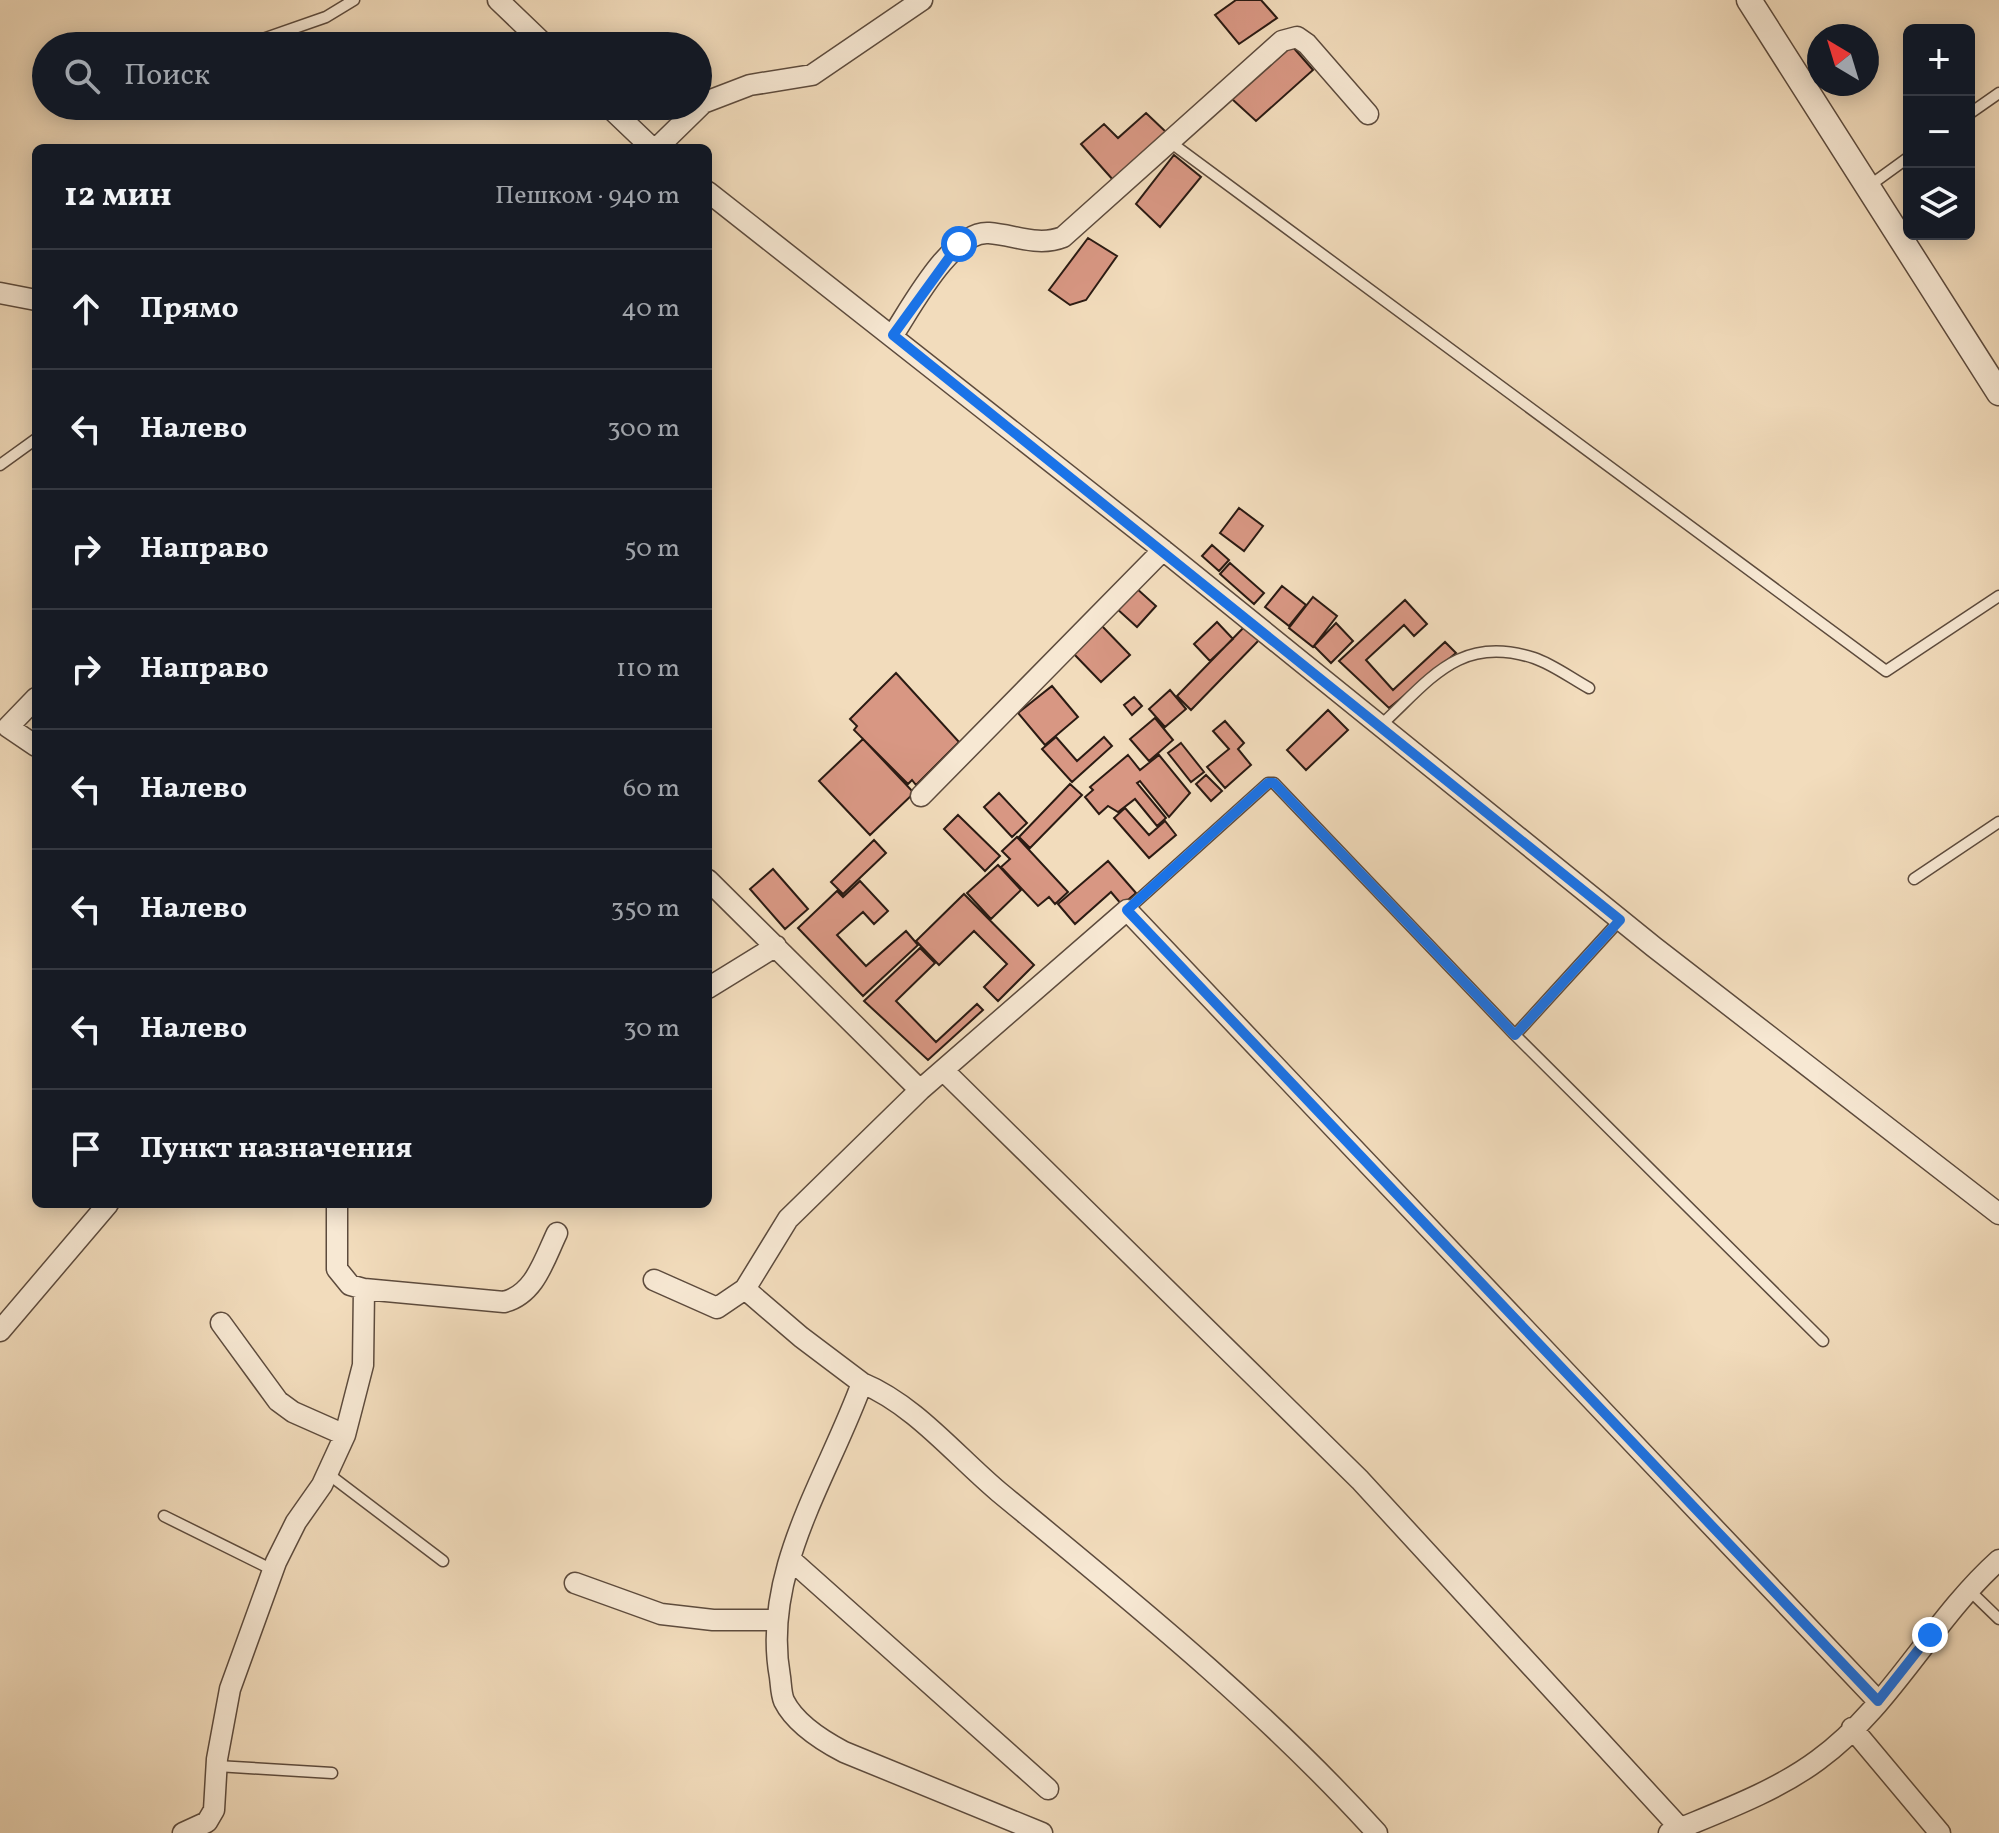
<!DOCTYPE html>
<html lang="ru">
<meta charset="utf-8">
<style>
body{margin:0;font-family:Vollkorn,serif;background:#20242c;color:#f1f3f6}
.controls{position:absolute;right:24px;top:24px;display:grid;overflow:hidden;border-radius:12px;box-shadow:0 4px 20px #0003}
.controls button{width:72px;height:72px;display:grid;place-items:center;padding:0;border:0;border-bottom:2px solid #363941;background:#171b24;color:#f1f3f6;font:40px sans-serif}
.compass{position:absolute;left:1807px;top:24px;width:72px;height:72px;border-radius:50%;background:#171b24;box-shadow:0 4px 20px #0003;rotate:322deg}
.stop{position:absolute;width:24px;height:24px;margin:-18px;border:6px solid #1a73e8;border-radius:50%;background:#fff}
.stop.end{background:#1a73e8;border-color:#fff;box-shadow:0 2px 8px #0008}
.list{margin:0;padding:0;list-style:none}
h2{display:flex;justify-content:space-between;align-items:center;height:104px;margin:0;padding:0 32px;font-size:34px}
h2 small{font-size:26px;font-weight:400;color:#9ea1a6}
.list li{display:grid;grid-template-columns:52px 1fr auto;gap:24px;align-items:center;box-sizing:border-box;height:120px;padding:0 32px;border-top:2px solid #363941}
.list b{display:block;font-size:30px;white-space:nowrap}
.list em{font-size:26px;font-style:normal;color:#9ea1a6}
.icon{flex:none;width:44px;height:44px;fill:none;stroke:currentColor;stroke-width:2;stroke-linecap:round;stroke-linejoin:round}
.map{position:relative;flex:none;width:1999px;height:1833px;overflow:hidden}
.search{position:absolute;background:#171b24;box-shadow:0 4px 20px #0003;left:32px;top:32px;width:680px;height:88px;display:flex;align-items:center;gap:20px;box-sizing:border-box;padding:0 28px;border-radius:44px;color:#9ea1a6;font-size:30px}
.panel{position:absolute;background:#171b24;box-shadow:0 4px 20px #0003;left:32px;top:144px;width:680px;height:1064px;border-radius:12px}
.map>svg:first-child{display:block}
.building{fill:#d89783;stroke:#2b1b13;stroke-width:2}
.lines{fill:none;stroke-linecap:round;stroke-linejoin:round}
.service-casing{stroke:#5d4b3d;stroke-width:13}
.minor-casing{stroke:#5d4b3d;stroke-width:23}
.tertiary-casing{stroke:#5d4b3d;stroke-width:27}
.service{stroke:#f7e8d3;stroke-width:10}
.minor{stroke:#f7e8d3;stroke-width:20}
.tertiary{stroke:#f7e8d3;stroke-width:24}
.route{stroke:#1a73e8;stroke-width:10}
</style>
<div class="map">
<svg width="1999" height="1833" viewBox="0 0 1999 1833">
<rect width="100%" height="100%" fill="#f2dcbc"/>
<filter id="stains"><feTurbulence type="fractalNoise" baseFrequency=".0025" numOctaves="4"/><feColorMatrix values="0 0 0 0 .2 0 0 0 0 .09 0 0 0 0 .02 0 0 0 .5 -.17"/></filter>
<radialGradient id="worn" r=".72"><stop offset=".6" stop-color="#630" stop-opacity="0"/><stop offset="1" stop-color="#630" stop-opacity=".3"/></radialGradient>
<!-- building -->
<path class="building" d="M1236,0H1261L1277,18L1239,44L1215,15Z
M1292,46L1313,70L1256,121L1232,99Z
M1146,113L1167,133L1114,181L1081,144L1104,124L1118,138Z
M1174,155L1201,177L1160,227L1136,204Z
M1088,238L1117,256L1086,300L1070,305L1049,290Z
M1239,508L1263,526L1244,551L1220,533Z
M1212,545L1229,560L1219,571L1202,556Z
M1230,563L1264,593L1254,604L1220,574Z
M1282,586L1306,605L1289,626L1265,607Z
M1135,587L1156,606L1137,627L1116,608Z
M1313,597L1337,616L1313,647L1289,628Z
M1405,600L1427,624L1414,636L1404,625L1366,660L1393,690L1445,642L1456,653L1389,708L1339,661Z
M1217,622L1233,639L1210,661L1194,644Z
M1249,622L1263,636L1191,710L1177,696Z
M1336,623L1353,641L1331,663L1314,646Z
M1101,625L1130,655L1101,682L1072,652Z
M896,673L959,742L916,785L912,780L908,784L854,730L857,726L850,719Z
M1052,686L1078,717L1045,745L1018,713Z
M1170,690L1186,709L1165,727L1149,709Z
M1134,697L1142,706L1132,715L1124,705Z
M1328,710L1348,730L1306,770L1287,750Z
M1155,718L1173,740L1149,761L1130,739Z
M1225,721L1244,743L1238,749L1251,765L1225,788L1207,767L1229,749L1213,731Z
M1056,737L1077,761L1104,737L1112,746L1072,782L1042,749Z
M863,739L914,793L870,835L819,781Z
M1181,743L1204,772L1191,782L1168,753Z
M1128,755L1140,770L1159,755L1190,793L1169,817L1140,781L1137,783L1166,818L1157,826L1135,799L1118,812L1108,806L1099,814L1085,797L1093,790L1090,787Z
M1206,775L1222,791L1211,801L1196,784Z
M1070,784L1082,795L1030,848L1019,837Z
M999,793L1027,823L1012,837L984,807Z
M1125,808L1149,835L1165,821L1176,835L1149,858L1114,818Z
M958,815L1000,856L985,871L944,829Z
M1017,837L1068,892L1055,904L1049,897L1038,906L1001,867L1010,859L1002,851Z
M874,840L886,853L843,894L831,882Z
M1108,861L1136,893L1122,905L1111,892L1075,924L1058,904Z
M998,865L1021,890L991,919L967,893Z
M773,869L808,909L785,929L750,889Z
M860,881L888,911L874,924L863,912L837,935L866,966L906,931L918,945L863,996L798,928L837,891L843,897Z
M964,894L1034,965L998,1001L984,987L1007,964L974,931L939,965L916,941Z
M920,948L935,963L896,1001L936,1042L977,1004L983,1010L928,1060L864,1001Z"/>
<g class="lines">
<defs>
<path id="service" d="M243,46L326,17L354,0
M1969,114L1999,93
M1170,142L1886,671L1999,596
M1869,186L1909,157
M0,465L36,439
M1380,726C1430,680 1459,634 1534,658C1552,664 1571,678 1589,688
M1914,879L1999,822
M1127,910L1268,783H1274L1515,1035L1823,1341
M1515,1035L1620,920
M327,1473L443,1561
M164,1516L273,1570
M1969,1590L1999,1619
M217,1766L332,1773"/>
<path id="minor" d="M498,0L546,46
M608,106L652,148
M657,148L703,103L750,85L812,75L922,0
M708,192L1163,550L1654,947L1999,1214
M0,293L36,300
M893,335C911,308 952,230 989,233C1015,235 1038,247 1063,237L1282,41L1297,37L1307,44L1368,114
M36,698L8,727L36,746
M921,796L1163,550
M708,880L920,1090L788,1219L745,1289
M708,988L776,946
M944,1071L1360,1480L1680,1828
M920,1090L1127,910L1878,1701
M337,1204V1269L350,1285L364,1289L504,1302C535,1294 544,1260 557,1233
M654,1280L717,1308L745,1289L801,1337L862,1383C828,1477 761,1572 780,1677C781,1684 781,1694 784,1701C795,1723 823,1741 844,1752L1042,1833
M221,1323L278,1401L293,1412L345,1435
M0,1331L108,1204
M862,1383C915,1405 955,1455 999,1492C1130,1600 1263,1707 1377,1833
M790,1559L1048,1789
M575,1583L661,1614L713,1620H775
M1852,1728L1940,1833
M183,1833L207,1822L214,1810L217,1759L230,1689L276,1562L296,1522L322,1485L345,1435L363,1365L364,1289
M1669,1833C1719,1812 1775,1792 1818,1760C1891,1707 1932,1620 1999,1560"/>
<path id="tertiary" d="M1749,0L1999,393"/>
</defs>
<!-- service casing -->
<use href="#service" class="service-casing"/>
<!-- minor casing -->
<use href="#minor" class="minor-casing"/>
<!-- tertiary casing -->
<use href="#tertiary" class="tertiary-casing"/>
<!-- service -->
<use href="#service" class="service"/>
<!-- minor -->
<use href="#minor" class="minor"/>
<!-- tertiary -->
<use href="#tertiary" class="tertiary"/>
</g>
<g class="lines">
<!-- route -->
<path class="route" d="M959,244L893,335L1620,920L1515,1035L1274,783H1268L1127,910L1878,1701L1930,1635"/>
</g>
<rect width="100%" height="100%" filter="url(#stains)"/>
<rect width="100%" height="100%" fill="url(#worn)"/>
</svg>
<div class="controls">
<button>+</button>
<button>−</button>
<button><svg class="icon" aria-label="layers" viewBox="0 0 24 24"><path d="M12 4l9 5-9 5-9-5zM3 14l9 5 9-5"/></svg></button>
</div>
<svg class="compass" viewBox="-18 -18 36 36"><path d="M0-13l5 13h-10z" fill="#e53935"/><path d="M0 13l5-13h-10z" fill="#9ea1a6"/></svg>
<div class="stop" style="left:959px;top:244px"></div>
<div class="stop end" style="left:1930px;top:1635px"></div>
<div class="search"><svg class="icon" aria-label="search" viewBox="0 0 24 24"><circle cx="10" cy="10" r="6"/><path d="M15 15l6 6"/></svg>Поиск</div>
<section class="panel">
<h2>12 мин<small>Пешком · 940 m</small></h2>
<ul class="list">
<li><svg class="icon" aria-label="ahead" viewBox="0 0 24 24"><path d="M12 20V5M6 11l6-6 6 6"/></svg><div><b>Прямо</b></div><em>40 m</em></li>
<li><svg class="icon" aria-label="left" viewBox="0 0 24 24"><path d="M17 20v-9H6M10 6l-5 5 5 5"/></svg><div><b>Налево</b></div><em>300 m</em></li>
<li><svg class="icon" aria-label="right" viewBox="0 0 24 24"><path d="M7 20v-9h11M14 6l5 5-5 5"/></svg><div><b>Направо</b></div><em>50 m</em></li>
<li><svg class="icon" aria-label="right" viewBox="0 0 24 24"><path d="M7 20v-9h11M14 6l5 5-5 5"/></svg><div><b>Направо</b></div><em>110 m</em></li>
<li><svg class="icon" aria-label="left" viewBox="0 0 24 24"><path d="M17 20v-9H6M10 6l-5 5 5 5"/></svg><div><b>Налево</b></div><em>60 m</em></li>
<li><svg class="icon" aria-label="left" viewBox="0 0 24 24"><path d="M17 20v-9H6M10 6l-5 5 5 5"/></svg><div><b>Налево</b></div><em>350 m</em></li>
<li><svg class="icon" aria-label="left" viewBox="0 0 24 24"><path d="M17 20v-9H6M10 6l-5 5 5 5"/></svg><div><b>Налево</b></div><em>30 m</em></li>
<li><svg class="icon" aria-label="arrive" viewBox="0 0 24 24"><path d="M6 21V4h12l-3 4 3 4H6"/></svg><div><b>Пункт назначения</b></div></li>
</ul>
</section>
</div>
